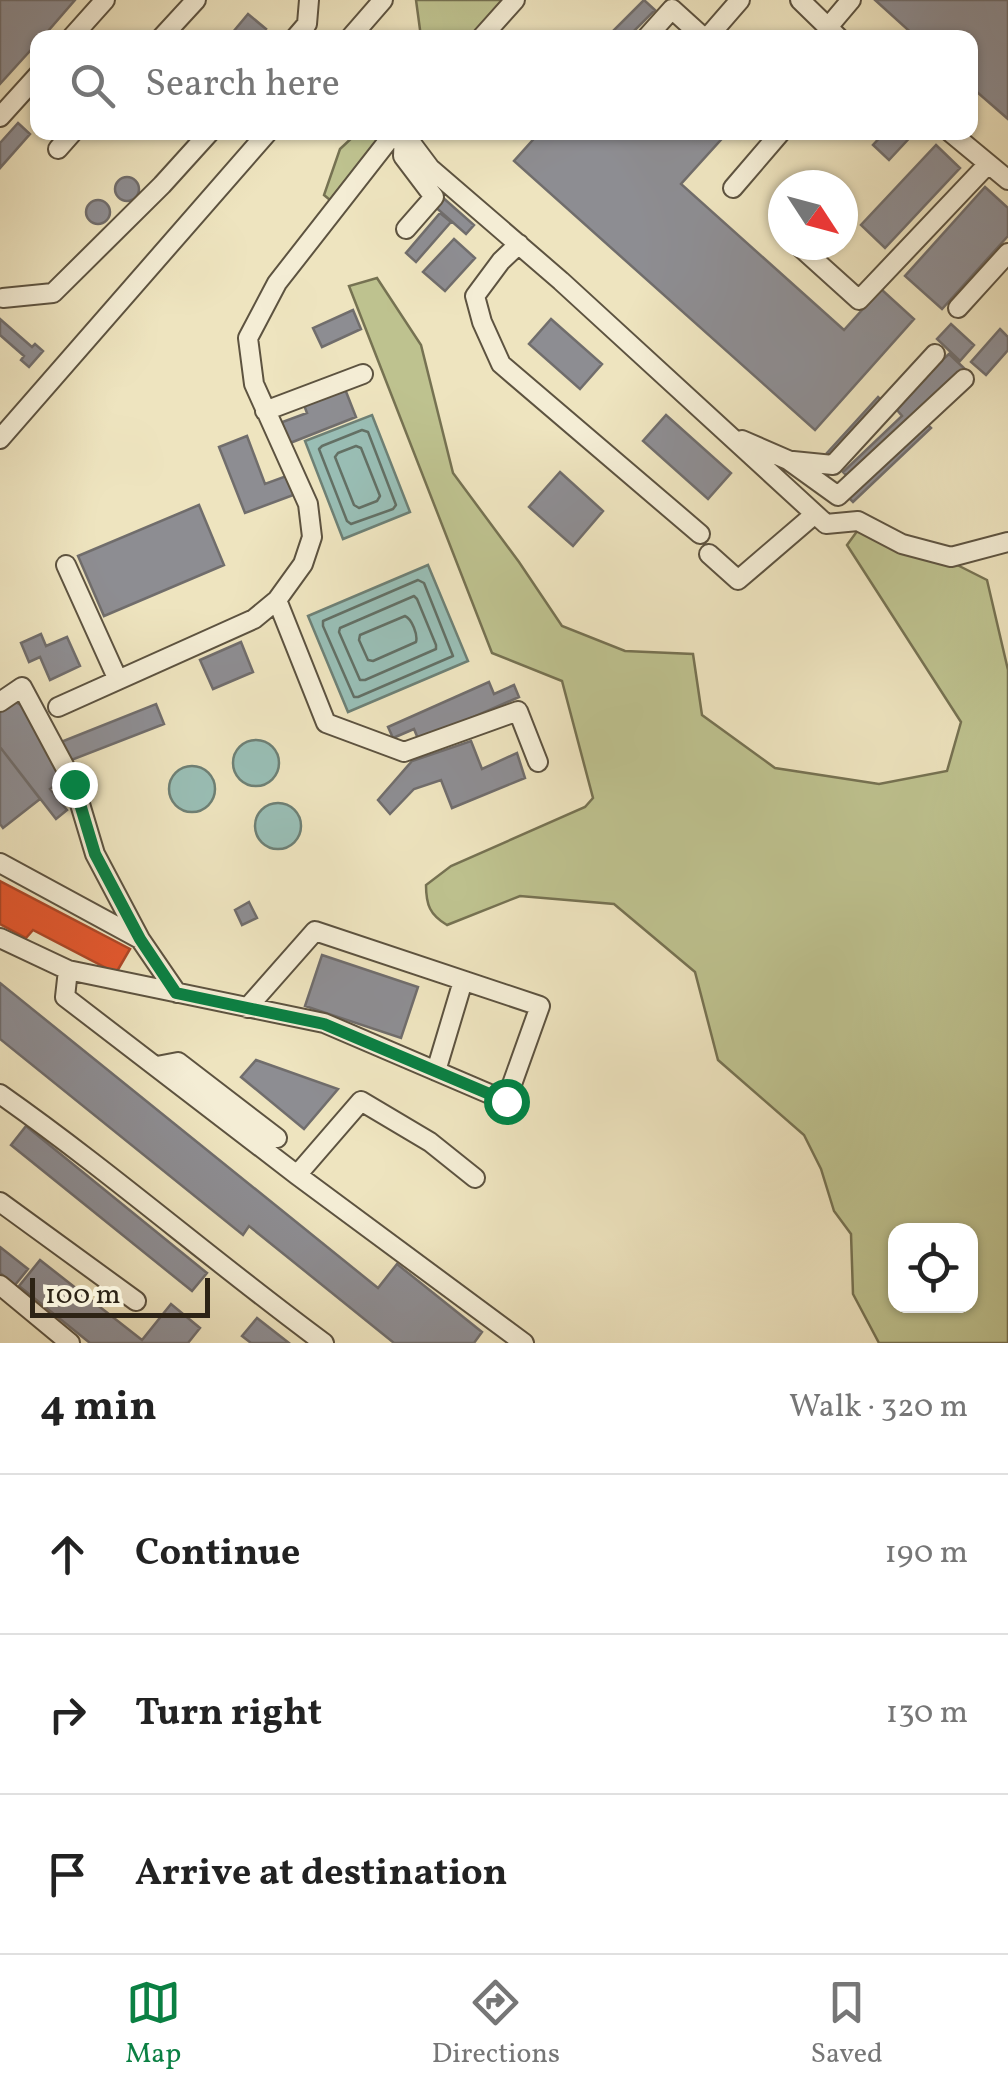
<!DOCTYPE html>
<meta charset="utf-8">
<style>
body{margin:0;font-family:Vollkorn,serif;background:#f6f6f6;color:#222}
.controls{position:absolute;right:30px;bottom:30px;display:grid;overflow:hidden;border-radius:20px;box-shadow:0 2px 8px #0004}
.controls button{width:90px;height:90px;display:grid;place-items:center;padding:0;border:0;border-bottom:2px solid #e0e0e0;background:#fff;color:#222;font:50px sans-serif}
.compass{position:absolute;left:768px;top:170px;width:90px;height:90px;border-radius:50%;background:#fff;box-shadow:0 2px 8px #0004;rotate:126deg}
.scale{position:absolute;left:30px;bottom:25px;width:180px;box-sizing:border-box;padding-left:10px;border:5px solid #2d2315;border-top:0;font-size:28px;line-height:35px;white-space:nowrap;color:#2d2315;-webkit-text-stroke:8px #f4edd5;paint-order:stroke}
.stop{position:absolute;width:30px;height:30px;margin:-22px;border:8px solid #0b8043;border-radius:50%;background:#fff}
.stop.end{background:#0b8043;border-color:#fff;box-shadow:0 2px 10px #0008}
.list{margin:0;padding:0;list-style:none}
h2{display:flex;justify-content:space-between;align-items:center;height:130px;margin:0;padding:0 40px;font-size:42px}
h2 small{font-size:32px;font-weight:400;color:#767676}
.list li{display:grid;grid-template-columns:65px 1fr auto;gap:30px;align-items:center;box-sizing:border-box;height:160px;padding:0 40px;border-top:2px solid #e0e0e0}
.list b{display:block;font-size:38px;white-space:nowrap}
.list em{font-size:32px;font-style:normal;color:#767676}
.icon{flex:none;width:55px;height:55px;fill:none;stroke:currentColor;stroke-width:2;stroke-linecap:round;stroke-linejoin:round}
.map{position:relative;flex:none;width:1008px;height:1343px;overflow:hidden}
.search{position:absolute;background:#fff;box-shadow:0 2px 8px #0004;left:30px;right:30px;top:30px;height:110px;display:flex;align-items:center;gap:25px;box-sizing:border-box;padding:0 35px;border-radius:20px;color:#767676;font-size:38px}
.sheet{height:610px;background:#fff}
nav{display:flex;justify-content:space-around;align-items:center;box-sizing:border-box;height:140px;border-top:2px solid #e0e0e0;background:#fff;font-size:28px;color:#767676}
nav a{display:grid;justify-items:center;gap:5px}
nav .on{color:#0b8043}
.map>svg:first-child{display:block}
.green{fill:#bec28f;stroke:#767252;stroke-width:2.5;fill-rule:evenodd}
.water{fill:#99beb5;stroke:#6e8075;stroke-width:2.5}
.shops{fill:#e4572e;stroke:#ad4726;stroke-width:2.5}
.industry{fill:#8d8d92;stroke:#706d6c;stroke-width:2.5}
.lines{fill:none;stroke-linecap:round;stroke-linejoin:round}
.shore{stroke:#637065;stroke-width:2.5}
.minor-casing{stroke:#5d5340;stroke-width:22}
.minor{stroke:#f4edd5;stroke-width:18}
.route{stroke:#0b8043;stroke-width:12}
</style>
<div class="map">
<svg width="1008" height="1343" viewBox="0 0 1008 1343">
<rect width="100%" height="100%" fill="#eee4bf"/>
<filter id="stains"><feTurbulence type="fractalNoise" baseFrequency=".002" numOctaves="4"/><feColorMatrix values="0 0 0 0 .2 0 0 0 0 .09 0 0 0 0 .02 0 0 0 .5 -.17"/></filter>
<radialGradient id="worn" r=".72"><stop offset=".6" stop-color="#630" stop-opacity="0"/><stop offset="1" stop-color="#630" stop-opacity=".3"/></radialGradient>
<!-- green -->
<path class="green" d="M416,0H514L477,38L421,37Z
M357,133H383L330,200L324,195L340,149Z
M377,278L421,345L453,473L519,562L562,626L625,651L693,654L702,715L775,768L879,784L947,771L961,722L847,545L866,519L987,580L1008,670V1343H879L853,1294L851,1234L834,1211L821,1169L804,1135L718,1060L695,972L614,904L520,896L447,925C430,915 426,905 426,885L451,866L585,807L593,798L562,681L492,653L349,286ZM896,1230H970V1306H896Z"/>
<!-- water -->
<path class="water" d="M372,415L410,512L343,539L305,441Z
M428,565L468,661L348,712L308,616Z
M233 763a23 23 0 1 1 46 0a23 23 0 1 1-46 0Z
M169 789a23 23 0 1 1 46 0a23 23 0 1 1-46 0Z
M255 826a23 23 0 1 1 46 0a23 23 0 1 1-46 0Z"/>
<!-- shops -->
<path class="shops" d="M0,881L130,949L116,973L33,930L26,938L0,924Z"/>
<!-- industry -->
<path class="industry" d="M0,0H75L42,38H38V42L0,84Z
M644,0L655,10L627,38H606Z
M875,0H1008V119L970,86V38H917Z
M248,14L266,29L258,38H228Z
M18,123L30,134L0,168V143Z
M540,132H728L681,184L844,330L881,289L914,319L815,430L514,161Z
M885,132H915L889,160L873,145Z
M936,145L960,168L885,248L861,225Z
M115 189a12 12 0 1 1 24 0a12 12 0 1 1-24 0Z
M985,187L1008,208V236L942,309L905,276Z
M441,196L474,225L466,234L433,205Z
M86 212a12 12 0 1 1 24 0a12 12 0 1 1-24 0Z
M440,213L451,222L416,262L406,253Z
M454,239L475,258L445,291L423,272Z
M353,310L361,329L322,347L313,328Z
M0,319L32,347L35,344L43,351L29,367L21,360L24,356L0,335Z
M551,319L602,364L580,389L529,344Z
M951,324L974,345L960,361L937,339Z
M1000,329L1008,337V350L986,375L971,362Z
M949,354L965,369L850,479L843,472L902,416L892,404Z
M345,389L356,417L285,445L277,424L307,413L304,405Z
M878,397L884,403L833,459L827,453Z
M666,415L731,473L708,499L643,441Z
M923,420L931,428L853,502L845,494Z
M247,436L265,484L289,475L296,494L245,513L219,447Z
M560,472L603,511L573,546L529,507Z
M199,505L224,565L104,616L78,556Z
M41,634L46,646L67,637L80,666L50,680L40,657L29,662L21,643Z
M241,642L253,672L213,689L200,660Z
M489,682L494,694L514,685L519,697L419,741L414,729L393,738L388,727Z
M13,701L25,707L64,779L50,789L67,810L56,819L0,747V711Z
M156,704L164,724L69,761L61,742Z
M471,741L482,769L517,753L525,778L452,808L441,780L414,789L390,814L378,800L412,761Z
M0,747L40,799L3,828L0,824Z
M249,902L257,918L242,925L235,910Z
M322,955L418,987L401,1038L305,1006Z
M0,983L378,1288L397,1264L482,1332L474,1343H394L249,1226L243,1235L0,1039Z
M256,1060L338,1089L304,1129L241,1077Z
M26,1126L207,1273L192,1291L11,1145Z
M0,1247L28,1269L15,1285L0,1273Z
M40,1260L142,1340L171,1304L200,1328L188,1343H90L19,1286Z
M257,1318L289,1343H251L242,1336Z"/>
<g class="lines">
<!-- shore -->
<path class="shore" d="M362,430L368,432L396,505L393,509L351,524L347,521L319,449L322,446Z
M356,446L361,448L380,496L377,501L359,508L354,505L335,457L338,453Z
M418,580L424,583L453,656L358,697H354L323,626V621Z
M414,596L417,599L436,645V649L365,680H360L339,632L340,628Z
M405,616C412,619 418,635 416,642L373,661L368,660L359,640L360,635Z"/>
<defs>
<path id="minor" d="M800,0L839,38
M829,26L851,0
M71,38L105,0
M161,38L196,0
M295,38L307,24L309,0
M350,38L383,0
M481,38L515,0
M646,38L672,9L704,38
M707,38L740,0
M0,117L38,75
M403,132L430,168L561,281L826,524L858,521L902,544L951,557L1008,542
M950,132L1008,180
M404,134L403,156L434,197L406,229
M58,149L73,132
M733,188L781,132
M519,244L501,261L475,296L482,322L501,364L700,534
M798,245L859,300L988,164
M3,298L53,293L162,185L210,132
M958,308L1008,253
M265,411L363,374
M0,439L268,132
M742,440L788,460L838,496L964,379
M793,461L833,465L935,354
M709,554L738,580L815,514
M66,565L118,680
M277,600L326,723L404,752L518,711L538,762
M0,702L22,687L74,784L95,854L140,939
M58,707L254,619L277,600L303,564L312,537L308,504L254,384L248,338L277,283L395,132
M0,863L140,939L177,993
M0,938L68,970L324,1023L506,1101L540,1006L315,931L247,1008
M68,970L65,997L297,1175L524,1343
M157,1066L178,1062L277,1138
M436,1071L463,981
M0,1094C111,1172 214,1262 324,1343
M297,1175L361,1101L430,1142L475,1178
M0,1202L136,1301
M0,1285L70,1343"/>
</defs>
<!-- minor casing -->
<use href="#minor" class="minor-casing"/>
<!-- minor -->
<use href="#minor" class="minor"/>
</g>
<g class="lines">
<!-- route -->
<path class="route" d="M74,784L95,854L140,939L176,993L324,1024L506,1101"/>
</g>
<rect width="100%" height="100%" filter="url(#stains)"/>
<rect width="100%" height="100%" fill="url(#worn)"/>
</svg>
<div class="controls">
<button><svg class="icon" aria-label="locate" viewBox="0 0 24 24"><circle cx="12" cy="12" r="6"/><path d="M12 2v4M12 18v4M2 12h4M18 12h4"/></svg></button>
</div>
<svg class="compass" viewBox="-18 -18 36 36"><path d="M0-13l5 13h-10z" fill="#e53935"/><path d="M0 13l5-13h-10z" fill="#767676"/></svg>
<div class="scale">100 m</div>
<div class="stop" style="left:506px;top:1101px"></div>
<div class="stop end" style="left:74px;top:784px"></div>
<div class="search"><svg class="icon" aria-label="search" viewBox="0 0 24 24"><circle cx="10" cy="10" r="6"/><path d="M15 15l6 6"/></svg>Search here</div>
</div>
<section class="sheet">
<h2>4 min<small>Walk · 320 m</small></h2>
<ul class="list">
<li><svg class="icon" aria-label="ahead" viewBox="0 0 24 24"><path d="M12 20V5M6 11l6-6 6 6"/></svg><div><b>Continue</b></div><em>190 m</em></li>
<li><svg class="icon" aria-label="right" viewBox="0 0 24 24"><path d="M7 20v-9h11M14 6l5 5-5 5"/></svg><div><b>Turn right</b></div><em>130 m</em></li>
<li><svg class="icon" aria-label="arrive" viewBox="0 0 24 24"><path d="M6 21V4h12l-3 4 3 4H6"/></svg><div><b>Arrive at destination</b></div></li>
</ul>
</section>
<nav>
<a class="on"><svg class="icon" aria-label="map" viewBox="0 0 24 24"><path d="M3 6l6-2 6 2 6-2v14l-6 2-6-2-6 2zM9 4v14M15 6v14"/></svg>Map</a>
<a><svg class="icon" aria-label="directions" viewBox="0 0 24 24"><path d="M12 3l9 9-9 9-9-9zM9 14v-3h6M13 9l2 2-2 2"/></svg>Directions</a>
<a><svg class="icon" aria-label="saved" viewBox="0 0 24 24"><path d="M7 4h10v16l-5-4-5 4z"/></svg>Saved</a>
</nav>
